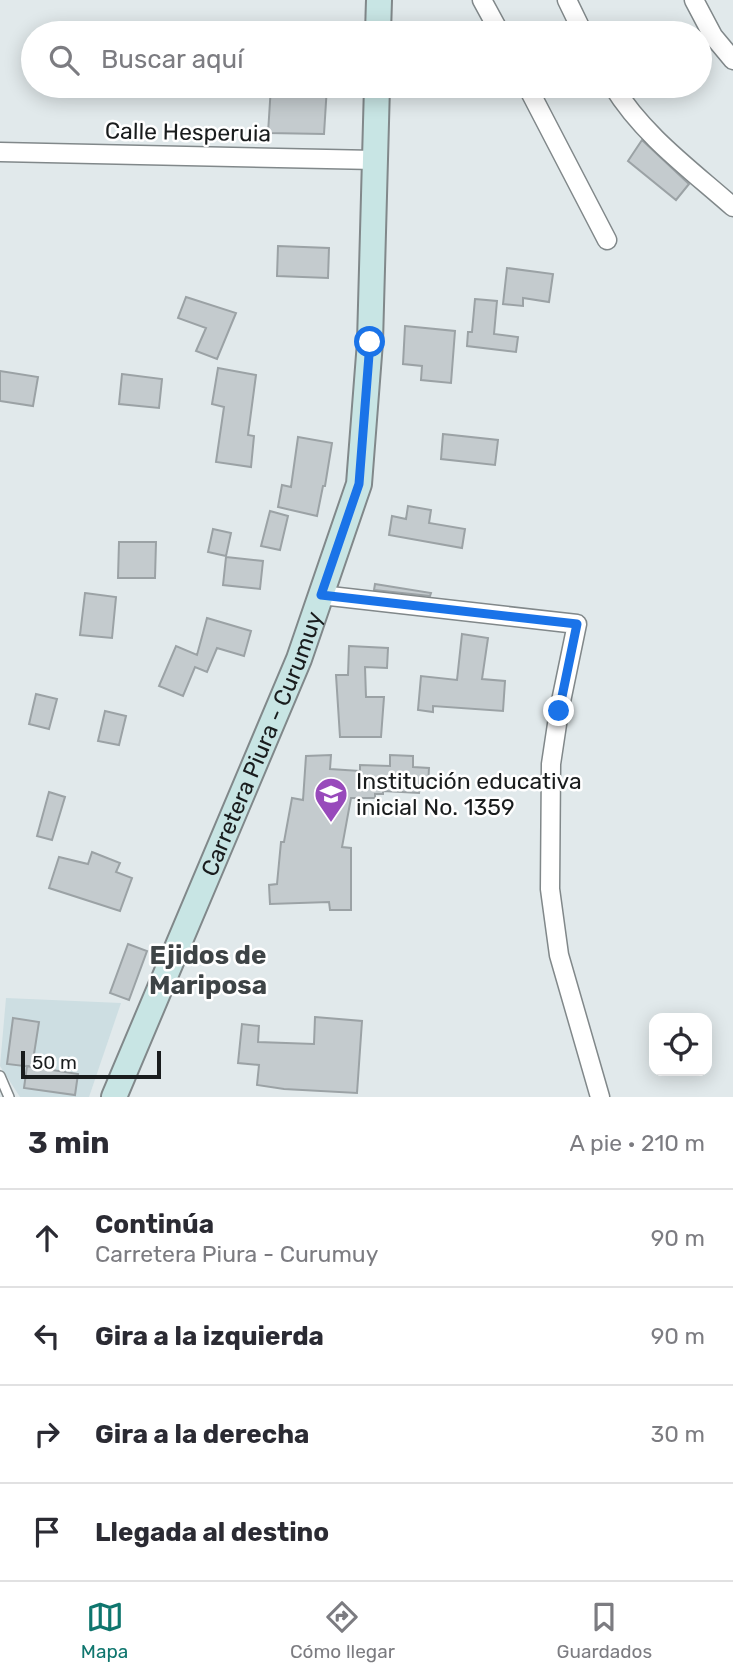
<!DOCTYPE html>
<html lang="es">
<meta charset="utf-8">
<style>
body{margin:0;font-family:Rubik,sans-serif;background:#f7f7f7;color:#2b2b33}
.controls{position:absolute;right:21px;bottom:21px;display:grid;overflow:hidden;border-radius:14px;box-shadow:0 4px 18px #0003}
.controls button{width:63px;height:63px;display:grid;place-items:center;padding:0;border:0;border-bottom:2px solid #e1e1e2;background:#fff;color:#2b2b33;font:35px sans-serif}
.scale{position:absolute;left:21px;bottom:18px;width:140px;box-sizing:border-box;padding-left:7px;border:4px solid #191c1d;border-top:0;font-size:19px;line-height:24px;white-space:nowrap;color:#191c1d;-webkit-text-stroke:5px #fff;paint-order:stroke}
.stop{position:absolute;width:21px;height:21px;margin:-16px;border:5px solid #1a73e8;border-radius:50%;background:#fff}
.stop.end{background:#1a73e8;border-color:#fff;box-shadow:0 2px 7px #0008}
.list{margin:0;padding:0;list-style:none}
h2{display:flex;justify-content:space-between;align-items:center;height:91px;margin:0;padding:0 28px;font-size:30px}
h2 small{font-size:23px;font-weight:400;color:#7c7c81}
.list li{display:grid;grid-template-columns:46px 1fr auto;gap:21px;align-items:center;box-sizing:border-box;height:98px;padding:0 28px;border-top:2px solid #e1e1e2}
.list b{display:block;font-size:26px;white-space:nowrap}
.list p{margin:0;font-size:23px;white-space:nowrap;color:#7c7c81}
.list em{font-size:23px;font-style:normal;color:#7c7c81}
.icon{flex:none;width:38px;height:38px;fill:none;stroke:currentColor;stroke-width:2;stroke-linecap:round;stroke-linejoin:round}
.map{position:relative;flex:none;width:733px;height:1097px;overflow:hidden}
.search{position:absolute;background:#fff;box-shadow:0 4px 18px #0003;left:21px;right:21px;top:21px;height:77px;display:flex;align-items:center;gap:18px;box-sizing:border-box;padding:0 24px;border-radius:38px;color:#7c7c81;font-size:26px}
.sheet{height:483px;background:#fff}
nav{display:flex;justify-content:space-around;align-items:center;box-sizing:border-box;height:98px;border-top:2px solid #e1e1e2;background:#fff;font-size:19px;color:#7c7c81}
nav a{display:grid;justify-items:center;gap:4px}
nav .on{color:#0f766e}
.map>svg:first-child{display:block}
.built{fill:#cddee2}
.building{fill:#c4cbce;stroke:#9ba2a5;stroke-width:2}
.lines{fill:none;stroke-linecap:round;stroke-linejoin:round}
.service-casing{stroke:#81888a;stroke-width:12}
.minor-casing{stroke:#81888a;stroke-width:21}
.secondary-casing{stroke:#81888a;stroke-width:28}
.service{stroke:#fff;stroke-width:9}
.minor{stroke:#fff;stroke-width:18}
.secondary{stroke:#c8e5e4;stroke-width:24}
.route{stroke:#1a73e8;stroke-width:9}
.labels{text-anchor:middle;stroke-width:5;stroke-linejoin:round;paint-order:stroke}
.street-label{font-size:23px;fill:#191c1d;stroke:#fff}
.poi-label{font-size:23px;fill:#191c1d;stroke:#fff;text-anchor:start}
.quarter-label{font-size:26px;font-weight:bold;fill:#3e4446;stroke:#fff}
</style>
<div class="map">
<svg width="733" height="1097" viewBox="0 0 733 1097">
<rect width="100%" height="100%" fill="#e1e9eb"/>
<!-- built -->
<path class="built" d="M6,998L121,1003L89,1097H20L0,1066Z"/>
<!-- building -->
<path class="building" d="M271,86H327L324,134L268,133Z
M642,140L689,184L676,200L628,161Z
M278,246L329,248L328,278L277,276Z
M507,268L553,274L549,302L523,298V306L503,304Z
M186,297L236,313L217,359L196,351L206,328L178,318Z
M475,299L497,301L494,334L518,337L516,352L467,346L468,332H472Z
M405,326L455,331L451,383L421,380L422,366L403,364Z
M218,368L256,375L248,435L254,436L251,467L216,462L224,407L212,404Z
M0,371L38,377L33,406L0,401Z
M122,374L162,379L159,408L119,404Z
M443,434L498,440L495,465L441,459Z
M298,437L332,443L325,486H323L317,516L278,507L282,485L291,487Z
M408,506L431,510L429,523L465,529L462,548L389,535L392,516L406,519Z
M270,511L288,516L280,550L261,546Z
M213,529L231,533L226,556L208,552Z
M119,542H156L155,578H118Z
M226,557L263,561L260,589L223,585Z
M375,584L431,593L430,596L374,590Z
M85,593L116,597L112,638L80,635Z
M207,618L251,631L244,656L217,648L207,672L195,667L183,696L159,686L176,646L197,655Z
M462,634L488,638L482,679L505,681L503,711L433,706V712L418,710L421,676L457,680Z
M349,646L388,648L387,668L365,667L366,697H384L381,737H340L336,675H348Z
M36,694L57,699L49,729L29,724Z
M105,711L126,716L119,745L98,741Z
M331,755L330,769L360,771V765L390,766V755L413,756V767L429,768L428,786H420L419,793L383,791V794H375V798H351L342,847L351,848V910H330L329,902L270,904L269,885L277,884L281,842H284L292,798L303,800L306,756Z
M49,792L65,797L52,840L37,836Z
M92,852L120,863L116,872L132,878L120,911L49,888L59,857L88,864Z
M128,944L147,951L129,1000L110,993Z
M315,1017L362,1021L357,1093L284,1089L257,1085L259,1065L238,1063L242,1024L259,1026L258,1042L314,1044Z
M13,1018L39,1022L32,1067L7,1064Z
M27,1066L78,1074L75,1095L24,1088Z"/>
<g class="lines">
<defs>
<path id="service" d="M0,1076L9,1097"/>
<path id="minor" d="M482,0L500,33
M567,0L583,33
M694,0L713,36L733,60
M527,86L607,240
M613,86C643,135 690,169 733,207
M0,152L375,160
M321,595L577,624L559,711L551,764L550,889L559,955L600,1097"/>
<g id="secondary">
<path d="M378,33L379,0"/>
<path id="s1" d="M114,1097L299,659L359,484L370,342L377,86"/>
</g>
</defs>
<!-- service casing -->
<use href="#service" class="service-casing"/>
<!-- minor casing -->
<use href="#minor" class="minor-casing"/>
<!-- secondary casing -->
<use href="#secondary" class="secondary-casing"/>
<!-- service -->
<use href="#service" class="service"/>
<!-- minor -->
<use href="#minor" class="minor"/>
<!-- secondary -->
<use href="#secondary" class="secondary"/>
</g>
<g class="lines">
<!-- route -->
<path class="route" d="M370,342L359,484L321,595L577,624L559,711"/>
</g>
<!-- icons -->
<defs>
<symbol id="school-pin" viewBox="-11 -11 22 30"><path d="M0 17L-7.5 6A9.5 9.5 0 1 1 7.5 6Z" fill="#984abb" stroke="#fff"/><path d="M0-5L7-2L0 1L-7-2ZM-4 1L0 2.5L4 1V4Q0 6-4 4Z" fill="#fff"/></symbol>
</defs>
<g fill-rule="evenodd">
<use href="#school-pin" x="312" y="775" width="38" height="52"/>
</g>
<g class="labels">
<!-- street labels -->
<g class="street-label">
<text transform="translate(188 132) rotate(1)" y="8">Calle Hesperuia</text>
<text dy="8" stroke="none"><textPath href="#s1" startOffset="383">Carretera Piura - Curumuy</textPath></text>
</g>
<!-- poi labels -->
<g class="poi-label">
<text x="356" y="789">Institución educativa<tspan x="356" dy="26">inicial No. 1359</tspan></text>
</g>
<!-- quarter labels -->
<g class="quarter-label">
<text x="208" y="964">Ejidos de<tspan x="208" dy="30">Mariposa</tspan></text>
</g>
</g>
</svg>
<div class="controls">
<button><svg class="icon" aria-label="locate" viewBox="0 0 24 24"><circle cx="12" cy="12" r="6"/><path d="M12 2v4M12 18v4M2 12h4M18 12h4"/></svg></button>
</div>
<div class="scale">50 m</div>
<div class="stop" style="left:370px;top:342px"></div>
<div class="stop end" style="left:559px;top:711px"></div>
<div class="search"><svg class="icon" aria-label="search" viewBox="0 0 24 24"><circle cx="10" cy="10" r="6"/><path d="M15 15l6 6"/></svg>Buscar aquí</div>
</div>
<section class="sheet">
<h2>3 min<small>A pie · 210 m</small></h2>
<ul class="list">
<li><svg class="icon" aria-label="ahead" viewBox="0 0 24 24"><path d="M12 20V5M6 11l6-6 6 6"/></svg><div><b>Continúa</b><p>Carretera Piura - Curumuy</p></div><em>90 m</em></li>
<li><svg class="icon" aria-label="left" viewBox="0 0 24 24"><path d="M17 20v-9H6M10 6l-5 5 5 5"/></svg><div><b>Gira a la izquierda</b></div><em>90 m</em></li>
<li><svg class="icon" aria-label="right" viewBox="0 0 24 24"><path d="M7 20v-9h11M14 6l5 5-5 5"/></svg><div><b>Gira a la derecha</b></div><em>30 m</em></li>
<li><svg class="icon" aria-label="arrive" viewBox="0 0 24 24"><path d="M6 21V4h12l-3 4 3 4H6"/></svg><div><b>Llegada al destino</b></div></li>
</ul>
</section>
<nav>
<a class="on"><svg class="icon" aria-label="map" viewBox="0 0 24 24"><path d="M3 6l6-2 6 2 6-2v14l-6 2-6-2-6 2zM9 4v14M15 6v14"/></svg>Mapa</a>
<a><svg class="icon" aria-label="directions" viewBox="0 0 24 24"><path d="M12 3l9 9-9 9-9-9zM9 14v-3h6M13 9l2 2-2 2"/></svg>Cómo llegar</a>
<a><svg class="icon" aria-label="saved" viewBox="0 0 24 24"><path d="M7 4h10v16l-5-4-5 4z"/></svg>Guardados</a>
</nav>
